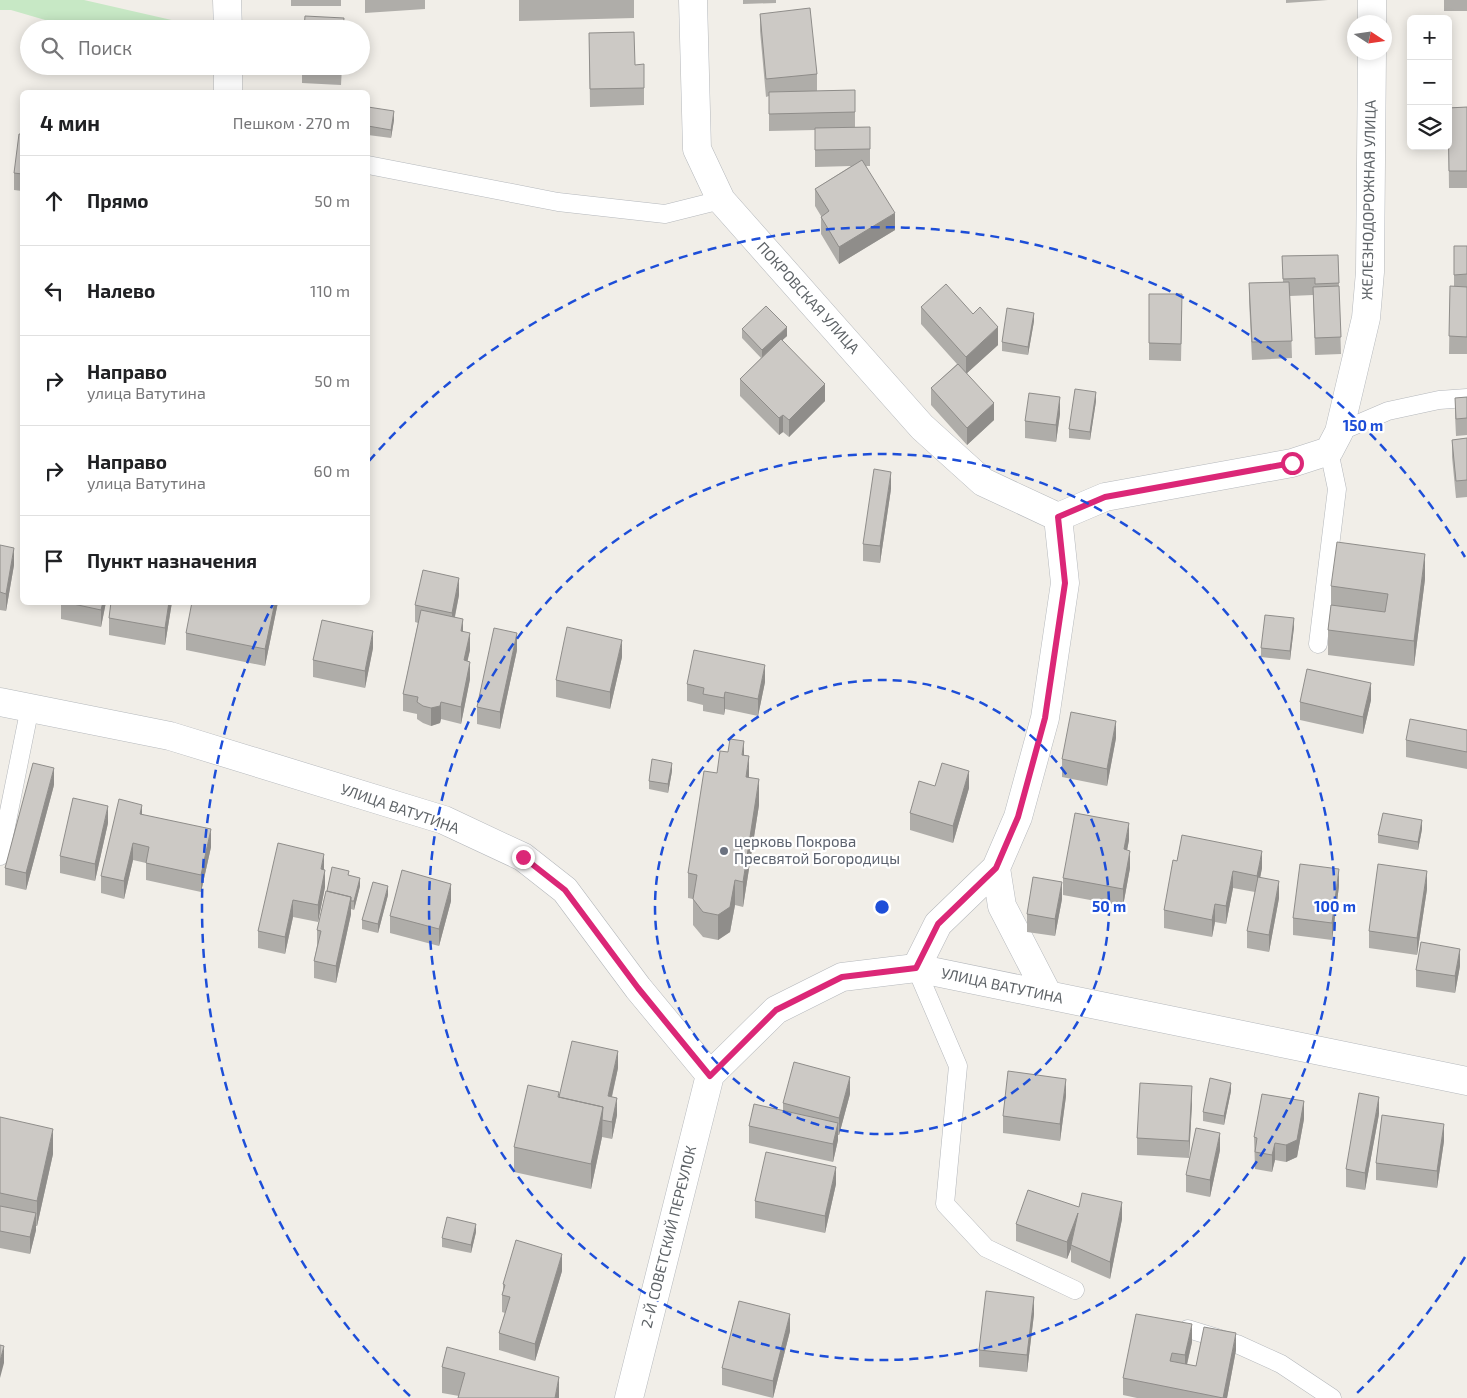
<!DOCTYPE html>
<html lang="ru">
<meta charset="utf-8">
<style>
body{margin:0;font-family:"Exo 2",sans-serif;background:#f6f6f6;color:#202124}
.controls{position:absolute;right:15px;top:15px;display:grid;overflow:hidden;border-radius:8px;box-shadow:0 2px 12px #0003}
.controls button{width:45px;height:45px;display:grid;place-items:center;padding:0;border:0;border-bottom:1px solid #e0e0e0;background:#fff;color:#202124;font:25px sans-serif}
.compass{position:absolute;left:1347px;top:15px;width:45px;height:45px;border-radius:50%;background:#fff;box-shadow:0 2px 12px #0003;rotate:102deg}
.stop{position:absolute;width:15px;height:15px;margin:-11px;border:4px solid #db2777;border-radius:50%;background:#fff}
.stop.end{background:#db2777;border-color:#fff;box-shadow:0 1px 5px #0008}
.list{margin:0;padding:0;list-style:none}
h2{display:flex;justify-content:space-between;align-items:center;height:65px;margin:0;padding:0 20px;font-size:21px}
h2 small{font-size:16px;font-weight:400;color:#757577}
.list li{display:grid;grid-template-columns:32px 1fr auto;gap:15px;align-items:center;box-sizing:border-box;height:90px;padding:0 20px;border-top:1px solid #e0e0e0}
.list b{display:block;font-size:19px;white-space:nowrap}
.list p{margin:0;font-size:16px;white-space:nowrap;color:#757577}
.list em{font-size:16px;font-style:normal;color:#757577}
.icon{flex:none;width:28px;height:28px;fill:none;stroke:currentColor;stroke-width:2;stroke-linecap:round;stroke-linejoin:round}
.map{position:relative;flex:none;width:1467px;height:1398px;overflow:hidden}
.search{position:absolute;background:#fff;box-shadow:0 2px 12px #0003;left:20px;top:20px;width:350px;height:55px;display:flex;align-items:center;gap:12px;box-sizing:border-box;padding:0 18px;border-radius:28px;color:#757577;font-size:19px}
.panel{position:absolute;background:#fff;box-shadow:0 2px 12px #0003;left:20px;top:90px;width:350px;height:515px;border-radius:8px}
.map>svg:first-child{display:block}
.green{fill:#c7e8c5}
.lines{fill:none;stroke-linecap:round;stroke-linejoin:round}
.lane-casing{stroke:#b5b8bc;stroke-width:19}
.street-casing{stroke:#b5b8bc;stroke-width:29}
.lane{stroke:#fff;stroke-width:18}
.street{stroke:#fff;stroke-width:28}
.wall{fill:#afada9}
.shaded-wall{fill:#8f8d8a}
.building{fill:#ccc9c5;stroke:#8f8d8a}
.route{stroke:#db2777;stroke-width:6}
.ring{fill:none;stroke:#1d4ed8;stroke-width:2.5;stroke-dasharray:9 6}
.worship-dot{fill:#6b7280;stroke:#fff;stroke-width:2}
.labels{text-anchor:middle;stroke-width:4.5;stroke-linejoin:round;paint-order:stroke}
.street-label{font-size:15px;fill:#5f6468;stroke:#fff}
.worship-label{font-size:15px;fill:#5b616d;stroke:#fff;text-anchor:start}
.centre{fill:#1d4ed8;stroke:#fff;stroke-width:2.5}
.ring-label{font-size:15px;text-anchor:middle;font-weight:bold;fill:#1d4ed8;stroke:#fff;stroke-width:4.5;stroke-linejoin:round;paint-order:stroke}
</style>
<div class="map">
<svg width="1467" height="1398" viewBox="0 0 1467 1398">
<rect width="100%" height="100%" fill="#f1eee8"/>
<!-- green -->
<path class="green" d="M0,0H84L211,29H92L52,22L11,10H0Z"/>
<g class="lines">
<defs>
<path id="lane" d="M368,165L558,202L665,214L721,200
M1339,432L1388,411L1439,400L1467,398
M1318,644L1337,489L1329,451
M0,856L30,707
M916,968L958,1066L945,1204L986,1248L1075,1290
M1188,1329L1237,1344L1281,1364L1332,1398"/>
<path id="street" d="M227,0L228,29
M693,0L697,149L721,200L922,427L983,482L1058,517
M1372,22V0
M228,66V92
M1058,517L1105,497L1292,463L1329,451L1339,432L1366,318L1370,272L1372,52
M0,702L170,736L444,820L523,857L565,890L638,988L710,1075L776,1010L842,977L916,968L1467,1081
M996,868L1002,906L1048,995
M916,968L938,924L996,868L1018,817L1045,718L1065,583L1058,517
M629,1398L710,1075"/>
</defs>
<!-- lane casing -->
<use href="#lane" class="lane-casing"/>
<!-- street casing -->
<use href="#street" class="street-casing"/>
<!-- lane -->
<use href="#lane" class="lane"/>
<!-- street -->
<use href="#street" class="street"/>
</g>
<!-- wall -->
<path class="wall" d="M291,0H341V6H291Z
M365,0H425V9L365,13Z
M519,0H634V18L519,21Z
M743,0H776V3L743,4Z
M1286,0H1328L1286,3Z
M1444,0H1467V11H1444Z
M760,14L817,74V91L855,90V127H870V166H866L895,230L839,264L821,234V216L815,206V189L851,166L815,167V130L769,131V96L766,97L760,31Z
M589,33L635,65L644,88V105L590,107Z
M302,66H342L341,85L302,83Z
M368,107L394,120L391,138L368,135Z
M1467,107V188H1449L1448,108Z
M22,134V191L14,190V173Z
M1454,246H1467V354H1449L1450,286H1454Z
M1338,255L1341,354L1315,355L1313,295L1290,296L1292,358L1252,360L1249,300V283L1283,282L1282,256Z
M1149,294L1182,311L1181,361L1149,360Z
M921,307L998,345L967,373L994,420L967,445L931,405V388L957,364L921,324Z
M1034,321L1028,355L1002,351V342Z
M742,329L787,336L782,340L825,401L789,437L783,432L779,435L740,396V379L761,358L742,338Z
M1467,397V435L1456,436L1455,415V398Z
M1096,401L1090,440L1069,438V429Z
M1060,414L1056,442L1025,438V421Z
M1467,438V497L1456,498L1452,457V440Z
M891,489L880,563L863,561V544Z
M0,545L14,565L6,611L0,610Z
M1425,579L1414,666L1328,655V630L1331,606V586Z
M459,595L455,617L463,632L470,650L467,661L470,679L461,724L441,719L440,723L431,726L423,723L417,719V714L403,711V694L418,623L415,622V605Z
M61,602H106L101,627L61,619Z
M111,602H172L165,645L109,635V618Z
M278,602L265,666L186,650V633Z
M1294,627L1290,660L1261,657V648Z
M373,648L365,688L313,677V660Z
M517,650L500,729L477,724V707Z
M622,657L610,709L556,697V680Z
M765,682L758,716L725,709L724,715L703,711V705L687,701V684Z
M1371,700L1363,734L1300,720V702Z
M1467,730V769L1406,757V740Z
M1116,738L1107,786L1062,777V759Z
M744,755L749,778L759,805L743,907L735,905L730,932L718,940L703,937L693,925V899L688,898V873L717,773Z
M672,771L668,793L649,789V781Z
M54,785L26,890L5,885V868Z
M935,786L969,788L953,843L910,830V813Z
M142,814L211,847L201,892L146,880V863L133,860L124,899L101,893V876Z
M108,823L95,881L60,873V856Z
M1422,829L1418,850L1378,843V835Z
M1129,840L1127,850L1130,868L1123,906L1063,895V878Z
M1177,861L1262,868L1260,878L1279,898L1269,952L1247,948V931L1255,892L1233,888L1226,924L1215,922L1212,937L1164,928V910Z
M324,870L325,887L318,922L293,917L285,954L258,948V931Z
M349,875L360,886L354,910L351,909V914L336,983L314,978V961L317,946V930Z
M1339,886L1332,940L1293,935V918Z
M1427,889L1417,955L1369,948V931Z
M388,895L378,933L362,929V920Z
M1062,899L1055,936L1027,932V914Z
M451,901L439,946L390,933V916Z
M1460,966L1455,993L1416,987V970Z
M618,1068L612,1097L617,1115L612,1139L602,1137L591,1189L514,1172V1147L559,1097Z
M1231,1091L1224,1125L1203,1121V1112Z
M850,1094L839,1135H838V1140L833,1162L749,1143V1126L783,1110V1103Z
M1066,1096L1060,1141L1003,1133V1116Z
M1192,1103L1189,1158L1137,1155V1138Z
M1379,1114L1365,1190L1346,1187V1169Z
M0,1117L53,1154L37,1226H36V1230L30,1254L0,1248Z
M1304,1119L1297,1157L1286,1162L1275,1160L1272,1172L1255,1169L1254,1137Z
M1444,1141L1437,1188L1376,1180V1163Z
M1220,1150L1210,1197L1186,1192V1175Z
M836,1184L825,1233L755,1218V1201Z
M1079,1207L1122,1219L1110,1279L1071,1262V1248L1067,1259L1016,1241V1224Z
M476,1232L471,1253L442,1247V1238Z
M562,1271L535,1361L499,1350V1333L505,1313L502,1312V1295L503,1291V1284Z
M1034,1314L1027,1372L979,1367V1350Z
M790,1331L773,1398L722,1385V1368Z
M1192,1342L1187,1365L1196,1366L1236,1350L1227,1398H1137L1123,1395V1378Z
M447,1347L559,1398L459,1396L442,1393V1367Z"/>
<!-- shaded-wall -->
<path class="shaded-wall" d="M394,111V120L391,138V130Z
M895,213V230L839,264V247Z
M1034,313V321L1028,355V347Z
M787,327V336L762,359V350Z
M998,327V345L966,374V357Z
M825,384V401L789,437V420Z
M1096,392V401L1090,440V432Z
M1060,397V414L1056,442V425Z
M994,403V420L967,445V428Z
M783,415V432L779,435V418Z
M891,472V489L880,563V546Z
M14,548V565L6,611V594Z
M1425,554V579L1414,666V641Z
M459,578V595L452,630V613Z
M103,602H106L101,627V610Z
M169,602H172L165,645V628Z
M275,602H278L265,666V649Z
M1294,618V627L1290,660V651Z
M463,619V636L461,631Z
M373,631V648L365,688V671Z
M470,633V650L464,677V660Z
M517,633V650L500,729V712Z
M622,640V657L610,709V692Z
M470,662V679L461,724V707Z
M765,665V682L758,716V699Z
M1371,683V700L1363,734V717Z
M725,692V709L724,715V698Z
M441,702V719L440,723L431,726V708Z
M1116,721V738L1107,786V769Z
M744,741V767L742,755Z
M749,756V781L746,777Z
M672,763V771L668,793V784Z
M54,768V785L26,890V873Z
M969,771V788L953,843V826Z
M759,779V805L743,907V882Z
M142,805V822L140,814Z
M108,806V823L95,881V864Z
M1422,820V829L1418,850V842Z
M1129,823V840L1124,866V849Z
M211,829V847L201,892V875Z
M133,843V860L124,899V881Z
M1130,851V868L1123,906V889Z
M1262,851V868L1257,893V876Z
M324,854V871L321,869Z
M1339,869V886L1332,940V923Z
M325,870V887L318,922V905Z
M1233,871V888L1226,924V906Z
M1427,871V889L1417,955V938Z
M360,878V886L354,910V901Z
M735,880V905L730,932L718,940V915Z
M1279,881V898L1269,952V935Z
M1062,882V899L1055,936V919Z
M451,884V901L439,946V929Z
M388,886V895L378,933V924Z
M351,897V914L336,983V966Z
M293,900V917L285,954V937Z
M1215,904V922L1212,937V920Z
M1460,949V966L1455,993V976Z
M618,1051V1068L608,1113V1096Z
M850,1077V1094L839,1135V1118Z
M1066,1079V1096L1060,1141V1124Z
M1231,1083V1091L1224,1125V1116Z
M1192,1086V1103L1189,1158V1141Z
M1379,1097V1114L1365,1190V1173Z
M617,1098V1115L612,1139V1122Z
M1304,1101V1119L1297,1157L1286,1162V1145Z
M603,1107L602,1137L591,1189V1164Z
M838,1123V1140L833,1162V1144Z
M1444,1124V1141L1437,1188V1171Z
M53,1129V1154L37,1226V1201Z
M1220,1133V1150L1210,1197V1180Z
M1275,1143V1160L1272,1172V1155Z
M836,1167V1184L825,1233V1216Z
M1122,1202V1219L1110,1279V1262Z
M36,1213V1230L30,1254V1237Z
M1078,1213L1071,1245V1249L1067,1259V1242Z
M476,1224V1232L471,1253V1245Z
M562,1254V1271L535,1361V1344Z
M1034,1297V1314L1027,1372V1355Z
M790,1314V1331L773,1398V1381Z
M1192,1324V1342L1185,1372V1355Z
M1236,1333V1350L1227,1398H1223Z
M4,1346V1363L0,1378V1361Z
M559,1377V1398H555Z"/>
<!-- building -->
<path class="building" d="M810,8L817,74L766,79L760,14Z
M305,16L344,18L343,29H304Z
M634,32L635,65L644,64V88L590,89L589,33Z
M309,66H341V68Z
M855,90V112L769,114V92Z
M368,107L394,111L391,130L368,126Z
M1467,107V171H1449L1448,108Z
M870,127V149L815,150V128Z
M19,134H22V174L14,173Z
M862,160L895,213L839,247L821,217L829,211L815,189Z
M1454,246H1467V274L1454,275Z
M1338,255L1339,283L1315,284V278L1283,279L1282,256Z
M1289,282L1292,341L1252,342L1249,283Z
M946,284L973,314L980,307L998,327L966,357L921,307Z
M1339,286L1341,337L1315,338L1313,287Z
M1450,286L1467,287V337L1449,336Z
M1149,294H1182L1181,344L1149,343Z
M766,306L787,327L762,350L742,329Z
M1007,308L1034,313L1028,347L1002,342Z
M781,339L825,384L789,420L783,415L779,418L740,379Z
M958,364L994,403L967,428L931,388Z
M1075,389L1096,392L1090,432L1069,429Z
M1029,393L1060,397L1056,425L1025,421Z
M1467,397V418L1456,419L1455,398Z
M1467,438V480L1456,481L1452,440Z
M874,469L891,472L880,546L863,544Z
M1337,542L1425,554L1414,641L1328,630L1331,605L1385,612L1388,594L1331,586Z
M0,545L14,548L6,594L0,592Z
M423,570L459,578L452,613L415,605Z
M64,602H103L101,610Z
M111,602H169L165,628L109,618Z
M192,602H275L265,649L186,633Z
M421,610L463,619L461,631L470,633L464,660L470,662L461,707L441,702L440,706L431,708L423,706L417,702L418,697L403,694Z
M1265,615L1294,618L1290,651L1261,648Z
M322,620L373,631L365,671L313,660Z
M567,627L622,640L610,692L556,680Z
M494,628L517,633L500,712L477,707Z
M694,650L765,665L758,699L725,692L724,698L703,694L704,688L687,684Z
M1307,669L1371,683L1363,717L1300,702Z
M1071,712L1116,721L1107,769L1062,759Z
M1410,719L1467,730V752L1406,740Z
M730,739L744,741L742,755L749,756L746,777L759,779L743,882L735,880L730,907L718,915L703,912L693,899L697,875L688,873L704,771L717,773L720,751L728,752Z
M652,759L672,763L668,784L649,781Z
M33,763L54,768L26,873L5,868Z
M942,763L969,771L953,826L910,813L919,781L935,786Z
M73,798L108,806L95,864L60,856Z
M119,799L142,805L140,814L211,829L201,875L146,863L149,847L133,843L124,881L101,876Z
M1075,813L1129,823L1124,849L1130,851L1123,889L1063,878Z
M1383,813L1422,820L1418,842L1378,835Z
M1182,835L1262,851L1257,876L1233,871L1226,906L1215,904L1212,920L1164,910L1173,860L1177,861Z
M278,843L324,854L321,869L325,870L318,905L293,900L285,937L258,931Z
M1300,864L1339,869L1332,923L1293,918Z
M1378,864L1427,871L1417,938L1369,931Z
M332,867L349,871L348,875L360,878L354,901H351V897L327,891Z
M402,870L451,884L439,929L390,916Z
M1033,877L1062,882L1055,919L1027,914Z
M1258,877L1279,881L1269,935L1247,931Z
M373,882L388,886L378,924L362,920Z
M326,891L351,897L336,966L314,961L321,931L317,930Z
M1421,942L1460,949L1455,976L1416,970Z
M572,1041L618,1051L608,1096L617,1098L612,1122L602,1120L603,1107L559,1097Z
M794,1062L850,1077L839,1118L783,1103Z
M1008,1071L1066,1079L1060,1124L1003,1116Z
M1210,1078L1231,1083L1224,1116L1203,1112Z
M1140,1083L1192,1086L1189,1141L1137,1138Z
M528,1085L559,1092L558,1097L603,1107L591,1164L514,1147Z
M1359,1093L1379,1097L1365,1173L1346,1169Z
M1262,1094L1304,1101L1297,1140L1286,1145L1275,1143L1272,1155L1255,1152L1257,1138L1254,1137Z
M754,1104L838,1123L833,1144L749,1126Z
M1382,1115L1444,1124L1437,1171L1376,1163Z
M0,1117L53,1129L37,1201L0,1193Z
M1196,1128L1220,1133L1210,1180L1186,1175Z
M766,1152L836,1167L825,1216L755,1201Z
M1028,1190L1079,1207L1082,1193L1122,1202L1110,1262L1071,1245L1078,1213L1067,1242L1016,1224Z
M0,1206L36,1213L30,1237L0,1231Z
M447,1217L476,1224L471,1245L442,1238Z
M516,1240L562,1254L535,1344L499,1333L510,1297L502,1295L505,1285L503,1284Z
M986,1291L1034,1297L1027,1355L979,1350Z
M739,1301L790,1314L773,1381L722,1368Z
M1136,1314L1192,1324L1185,1355L1172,1353L1170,1361L1196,1366L1204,1327L1236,1333L1223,1398L1123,1378Z
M0,1345L4,1346L0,1361Z
M447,1347L559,1377L555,1398H458L465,1373L442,1367Z"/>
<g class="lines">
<!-- route -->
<path class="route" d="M523,857L565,890L638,988L710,1076L776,1010L842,977L916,968L938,924L996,868L1018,817L1045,718L1065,583L1058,517L1105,497L1292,463"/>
</g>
<!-- distance rings -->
<g class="ring">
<circle cx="882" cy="907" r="227"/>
<circle cx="882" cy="907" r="453"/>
<path d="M1465 1257A680 680 0 0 1 1354 1396M410 1396A680 680 0 0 1 273 604M369 461A680 680 0 0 1 1465 557"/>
</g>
<!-- markers -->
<circle class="worship-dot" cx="724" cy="851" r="5"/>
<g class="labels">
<!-- street labels -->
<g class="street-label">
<text transform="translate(1369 200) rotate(-89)" y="5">ЖЕЛЕЗНОДОРОЖНАЯ УЛИЦА</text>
<text transform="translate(808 298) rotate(48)" y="5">ПОКРОВСКАЯ УЛИЦА</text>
<text transform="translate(400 809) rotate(19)" y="5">УЛИЦА ВАТУТИНА</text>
<text transform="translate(1002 986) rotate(12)" y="5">УЛИЦА ВАТУТИНА</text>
<text transform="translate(669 1237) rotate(-76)" y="5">2-Й СОВЕТСКИЙ ПЕРЕУЛОК</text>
</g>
<!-- worship labels -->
<g class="worship-label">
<text x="734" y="847">церковь Покрова<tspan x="734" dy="17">Пресвятой Богородицы</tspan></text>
</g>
</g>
<circle cx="882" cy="907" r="8" class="centre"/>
<g class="ring-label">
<text x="1363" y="431">150 m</text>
<text x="1109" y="912">50 m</text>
<text x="1335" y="912">100 m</text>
</g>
</svg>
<div class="controls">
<button>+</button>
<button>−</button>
<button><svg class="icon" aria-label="layers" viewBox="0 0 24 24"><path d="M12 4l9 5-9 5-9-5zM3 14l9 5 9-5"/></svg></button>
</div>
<svg class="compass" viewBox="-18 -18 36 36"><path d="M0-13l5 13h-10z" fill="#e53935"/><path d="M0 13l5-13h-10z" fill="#757577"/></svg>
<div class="stop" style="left:1292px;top:463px"></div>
<div class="stop end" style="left:523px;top:857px"></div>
<div class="search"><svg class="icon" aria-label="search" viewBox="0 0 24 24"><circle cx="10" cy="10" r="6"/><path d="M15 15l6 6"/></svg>Поиск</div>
<section class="panel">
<h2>4 мин<small>Пешком · 270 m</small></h2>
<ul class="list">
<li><svg class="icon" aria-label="ahead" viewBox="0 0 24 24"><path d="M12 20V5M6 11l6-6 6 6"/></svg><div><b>Прямо</b></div><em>50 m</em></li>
<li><svg class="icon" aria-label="left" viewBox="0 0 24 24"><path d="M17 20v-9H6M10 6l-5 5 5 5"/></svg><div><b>Налево</b></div><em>110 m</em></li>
<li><svg class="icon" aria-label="right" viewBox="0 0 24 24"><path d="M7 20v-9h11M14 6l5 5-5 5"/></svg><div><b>Направо</b><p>улица Ватутина</p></div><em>50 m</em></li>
<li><svg class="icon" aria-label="right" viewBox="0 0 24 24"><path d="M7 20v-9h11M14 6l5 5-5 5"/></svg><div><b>Направо</b><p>улица Ватутина</p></div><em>60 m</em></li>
<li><svg class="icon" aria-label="arrive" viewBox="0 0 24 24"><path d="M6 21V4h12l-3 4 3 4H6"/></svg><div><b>Пункт назначения</b></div></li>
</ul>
</section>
</div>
